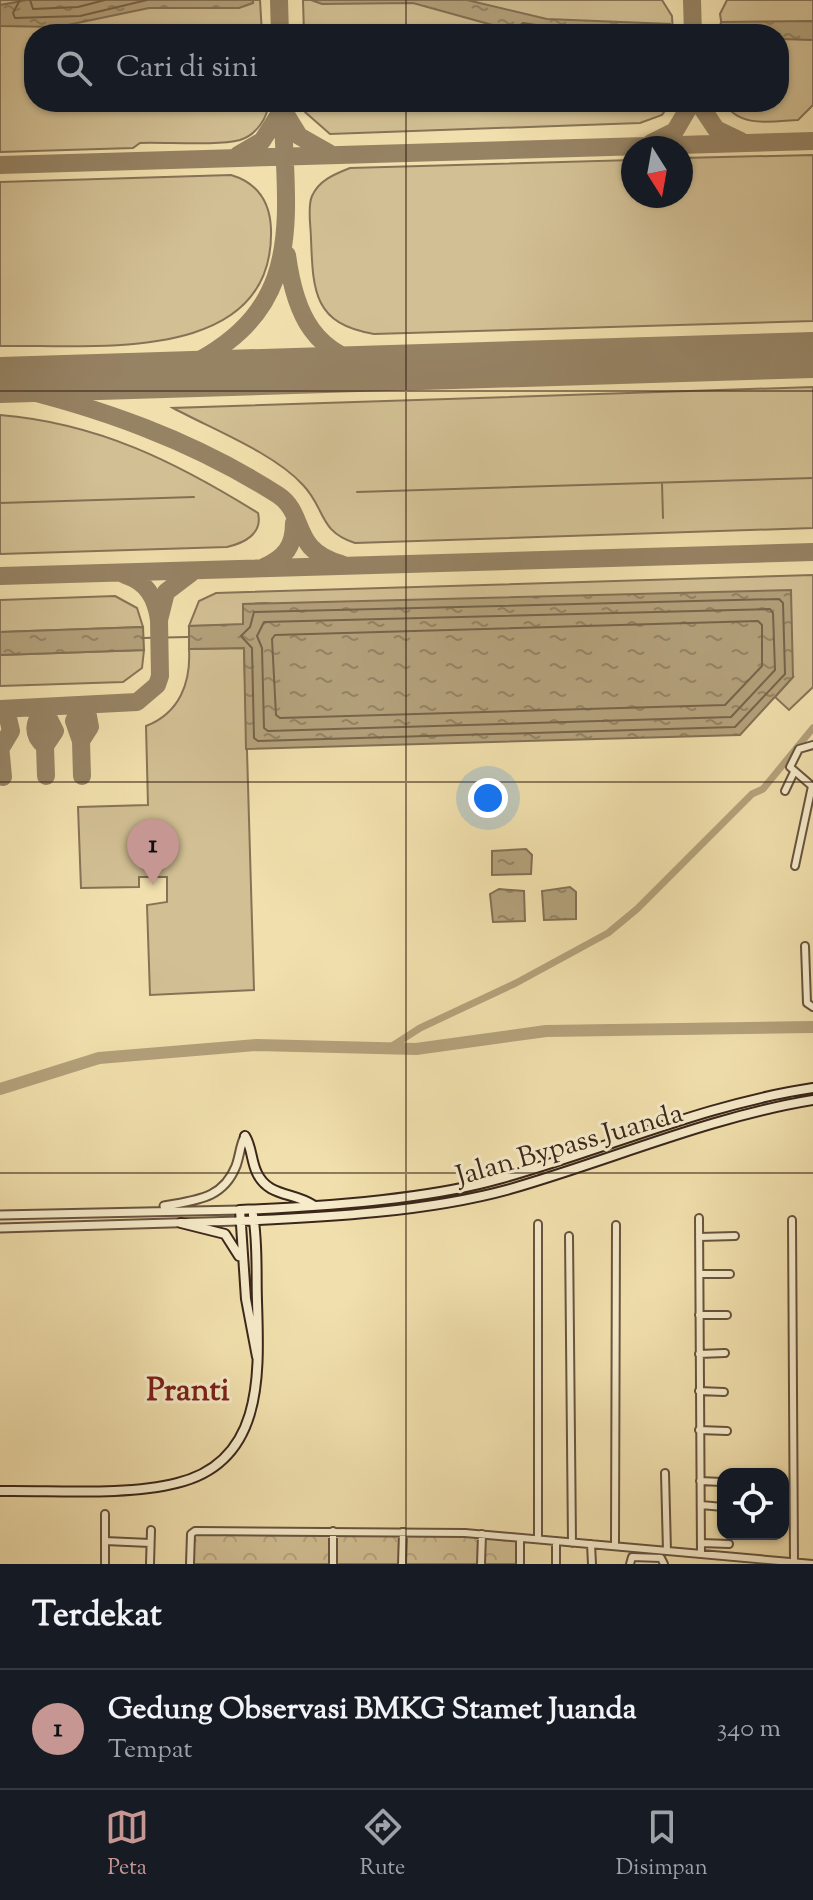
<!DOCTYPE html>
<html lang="id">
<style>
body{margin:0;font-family:"Sorts Mill Goudy",serif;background:#242831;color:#f1f3f6}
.controls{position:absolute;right:24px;bottom:24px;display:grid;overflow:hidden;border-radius:16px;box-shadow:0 2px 6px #0004}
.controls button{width:72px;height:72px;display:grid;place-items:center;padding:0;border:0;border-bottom:2px solid #363941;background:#171b24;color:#f1f3f6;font:40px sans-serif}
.compass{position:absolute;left:621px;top:136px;width:72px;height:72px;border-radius:50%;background:#171b24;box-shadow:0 2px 6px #0004;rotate:169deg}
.you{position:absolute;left:488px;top:798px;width:28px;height:28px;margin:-20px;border:6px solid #fff;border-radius:50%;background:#1a73e8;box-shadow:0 0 0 12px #1a73e833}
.badge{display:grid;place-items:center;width:52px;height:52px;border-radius:50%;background:#c59692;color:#111;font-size:26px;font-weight:700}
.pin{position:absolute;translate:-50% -66px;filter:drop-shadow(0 2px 4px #0008)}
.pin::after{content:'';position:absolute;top:42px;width:28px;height:24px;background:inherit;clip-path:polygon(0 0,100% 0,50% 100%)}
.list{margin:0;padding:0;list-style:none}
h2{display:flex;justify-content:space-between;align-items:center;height:104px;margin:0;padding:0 32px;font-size:34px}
h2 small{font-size:26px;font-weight:400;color:#9ea1a6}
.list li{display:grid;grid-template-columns:52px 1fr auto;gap:24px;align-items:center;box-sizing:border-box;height:120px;padding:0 32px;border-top:2px solid #363941}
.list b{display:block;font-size:30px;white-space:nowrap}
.list p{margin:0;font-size:26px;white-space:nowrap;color:#9ea1a6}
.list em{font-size:26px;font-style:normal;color:#9ea1a6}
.icon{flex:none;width:44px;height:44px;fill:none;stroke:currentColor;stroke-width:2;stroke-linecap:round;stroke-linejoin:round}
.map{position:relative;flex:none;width:813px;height:1564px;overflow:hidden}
.search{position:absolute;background:#171b24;box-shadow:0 2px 6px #0004;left:24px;right:24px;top:24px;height:88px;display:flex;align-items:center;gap:20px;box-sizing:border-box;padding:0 28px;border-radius:32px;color:#9ea1a6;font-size:30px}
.sheet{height:224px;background:#171b24}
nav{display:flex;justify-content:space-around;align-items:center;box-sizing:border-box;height:112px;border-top:2px solid #363941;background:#171b24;font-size:22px;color:#9ea1a6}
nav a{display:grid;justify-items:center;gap:4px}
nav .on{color:#c59692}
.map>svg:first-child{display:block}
.grass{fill:#d2c094;stroke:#867357;stroke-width:2}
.park{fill:url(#park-crowns);stroke:#867357;stroke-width:2}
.water{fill:url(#water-ripples);stroke:#837054;stroke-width:2}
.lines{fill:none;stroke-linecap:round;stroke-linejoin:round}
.shore{stroke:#76644a;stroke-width:2}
.stream{stroke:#837054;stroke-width:2}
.canal{stroke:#b3a17b;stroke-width:7}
.river{stroke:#b3a17b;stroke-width:12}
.taxiway{stroke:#968364;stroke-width:18}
.runway{stroke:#968364;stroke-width:46}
.minor-casing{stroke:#68543f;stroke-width:10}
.tertiary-casing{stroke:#68543f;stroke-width:11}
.secondary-casing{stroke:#3a261a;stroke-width:12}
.minor{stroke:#f6ebca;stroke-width:6}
.tertiary{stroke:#f6ebca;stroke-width:7}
.secondary{stroke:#f6ebca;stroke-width:8}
.grid{fill:none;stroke:#3a261a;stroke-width:2;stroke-opacity:0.55}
.labels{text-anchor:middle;stroke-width:6;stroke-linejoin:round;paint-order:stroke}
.street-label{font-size:28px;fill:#3a261a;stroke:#f6ebca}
.quarter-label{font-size:32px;font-weight:bold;fill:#7a1f14;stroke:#f6ebca}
</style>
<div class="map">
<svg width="813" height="1564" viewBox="0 0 813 1564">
<defs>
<pattern id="park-crowns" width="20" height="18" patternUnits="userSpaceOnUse" patternTransform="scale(2)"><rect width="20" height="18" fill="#d2c094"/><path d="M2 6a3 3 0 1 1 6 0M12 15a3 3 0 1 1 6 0" fill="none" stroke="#b5a57f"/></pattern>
<pattern id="water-ripples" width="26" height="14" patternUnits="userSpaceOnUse" patternTransform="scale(2)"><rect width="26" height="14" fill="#b3a17b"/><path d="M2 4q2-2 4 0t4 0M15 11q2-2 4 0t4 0" fill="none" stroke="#938364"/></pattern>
</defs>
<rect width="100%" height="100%" fill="#f1e0ad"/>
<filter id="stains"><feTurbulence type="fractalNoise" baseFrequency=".0025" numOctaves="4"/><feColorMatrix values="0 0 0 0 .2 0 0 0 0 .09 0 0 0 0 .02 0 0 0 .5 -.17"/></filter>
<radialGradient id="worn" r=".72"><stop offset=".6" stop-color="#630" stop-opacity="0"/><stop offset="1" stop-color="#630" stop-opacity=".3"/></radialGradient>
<!-- grass -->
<path class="grass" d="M0,0H260L262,34H34V102H268C269,117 256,135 240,140C217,146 166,142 140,143L133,148L0,152Z
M303,0H662L672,16L673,34H304Z
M727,0H813V105L798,120C773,121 739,129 724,102H779V34H723L720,14Z
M305,102H671L662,115L640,123L330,134L305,112Z
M813,155V321L374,334C314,324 313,292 311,239C311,227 307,207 312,196C319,180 335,174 350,168L633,160V196H681V158Z
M231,175C258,183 270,202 271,229C275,367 91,344 0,346V182Z
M813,387V528L355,543C318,531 326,509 303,485C274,453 212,429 173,408Z
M0,415C98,423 176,462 258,513C263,534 244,543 227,547L0,554Z
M813,575V687L789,710L775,697L793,677L266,603L243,604V625L189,626L199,601L216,593Z
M115,596L137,608L143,627L0,632V600Z
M244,648L254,990L150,995L147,905L167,902V877H139V887L81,888L78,807L148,805L146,726C180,713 191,682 189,649Z
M144,650L142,668L123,682L0,686V655Z"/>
<!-- park -->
<path class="park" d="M193,1532H453L519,1538V1564H190Z"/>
<!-- water -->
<path class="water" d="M27,0H253V3L239,8H149L58,27L0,26V5Z
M311,0H467L547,19L670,24L673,34H525L413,3L322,4Z
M813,21V40L779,39V34H718L721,22Z
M791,590L793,677L740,735L246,749L244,648L189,649V626L243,624V604Z
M143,627L144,650L0,655V632Z
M526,849L532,855L531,874L492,875V851Z
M570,887L576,892V919L544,920L542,891Z
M499,889L524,891L525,921L493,922L490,894Z"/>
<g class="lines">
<!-- shore -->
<path class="shore" d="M20,0L13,13L15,18L80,16L147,0
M30,0L33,9L78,7L105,0
M520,34L519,26L523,23L569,30L665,34
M779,599L783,603L785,674L735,727L258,741L254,738L252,648L241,636L250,627L254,612Z
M770,609L773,613L775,670L731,717L268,731L264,728L262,648L257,636L264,622Z
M758,621L762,625V666L725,705L280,718L276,715L272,639L275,635Z"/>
<!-- stream -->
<path class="stream" d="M662,483L663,518
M357,492L813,478
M0,503L194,497
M142,638L188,637"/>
<!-- canal -->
<path class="canal" d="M389,1048L420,1028L516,983L608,933L637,909L752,794L763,789L813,728"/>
<!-- river -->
<path class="river" d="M0,1089L99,1058L257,1045L416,1049L546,1031L813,1027"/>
<!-- taxiway -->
<path class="taxiway" d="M279,0L280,34
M692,0L693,34
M698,102L716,129L741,141
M285,113L299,136L329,153
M651,143L675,131L692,102
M238,155L262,141L280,113
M0,165L813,141
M287,255C295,315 314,356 379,368
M169,375C308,316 287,230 282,102
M0,384C99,407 192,440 278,495C307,514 290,550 341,564
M264,567C285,558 294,546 294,523
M125,575C147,582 156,598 159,620L166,592L191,573
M0,576L813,552
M0,709L137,702L157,685L160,676L159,620
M0,709L8,718L11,731L2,746
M81,741L90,727L86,706
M0,745L3,777
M45,746L55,731L43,707C35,722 30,734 45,746L46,776
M82,776L81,741L74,721L83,706"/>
<!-- runway -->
<path class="runway" d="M0,380L813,355"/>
<defs>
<path id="minor" d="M813,745L799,749L790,767L813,787
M785,791L794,772
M795,866L812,786
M805,946L807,1003L813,1007
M699,1218L701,1554
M792,1220L794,1562
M569,1236L572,1543
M699,1237L735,1236
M700,1274H730
M699,1315H727
M699,1354L725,1353
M699,1391L724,1392
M699,1430L727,1431
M665,1473L667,1551
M700,1481L722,1482
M701,1505L723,1507
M105,1514V1564
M520,1538V1564
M538,1539V1224
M105,1541L150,1543
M556,1541V1564
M701,1543L729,1544
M591,1544L592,1564
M615,1546L616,1225
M150,1564L151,1530
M190,1564L191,1534L195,1531L465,1533L813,1564
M333,1564V1531
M402,1564L403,1532
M481,1564L482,1534
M630,1564L632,1557L661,1558L664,1564"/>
<path id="tertiary" d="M164,1206C196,1200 223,1199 236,1166C240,1155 240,1145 245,1136
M0,1215L240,1210
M0,1228L239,1221"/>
<path id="secondary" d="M245,1136C252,1147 251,1161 257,1173C268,1197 294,1192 313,1205
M239,1221C326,1217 427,1212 510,1189C611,1160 709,1117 813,1100
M181,1223L225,1234L239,1256
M257,1357L246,1299L240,1210C318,1207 425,1200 499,1179C604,1150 705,1104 813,1088
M0,1491C53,1490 127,1496 177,1483C265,1462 259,1372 257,1301C256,1273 258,1243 253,1215"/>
</defs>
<!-- minor casing -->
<use href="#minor" class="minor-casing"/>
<!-- tertiary casing -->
<use href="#tertiary" class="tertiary-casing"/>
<!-- secondary casing -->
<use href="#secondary" class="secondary-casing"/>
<!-- minor -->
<use href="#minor" class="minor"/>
<!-- tertiary -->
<use href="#tertiary" class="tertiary"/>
<!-- secondary -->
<use href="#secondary" class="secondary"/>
</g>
<!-- grid -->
<path class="grid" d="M406,0V34M406,102V1564M0,391H813M0,782H813M0,1173H813"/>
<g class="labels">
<!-- street labels -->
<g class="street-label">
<text transform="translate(569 1143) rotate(-16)" y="10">Jalan Bypass Juanda</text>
</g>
<!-- quarter labels -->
<g class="quarter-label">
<text x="188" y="1400">Pranti</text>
</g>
</g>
<rect width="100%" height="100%" filter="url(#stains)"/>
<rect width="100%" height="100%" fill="url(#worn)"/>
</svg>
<div class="controls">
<button><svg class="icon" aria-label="locate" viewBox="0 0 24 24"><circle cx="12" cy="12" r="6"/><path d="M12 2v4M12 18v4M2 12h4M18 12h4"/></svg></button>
</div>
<svg class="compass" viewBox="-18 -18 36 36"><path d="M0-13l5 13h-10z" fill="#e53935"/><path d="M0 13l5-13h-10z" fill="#9ea1a6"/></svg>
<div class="you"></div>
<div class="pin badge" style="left:153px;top:885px">1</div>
<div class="search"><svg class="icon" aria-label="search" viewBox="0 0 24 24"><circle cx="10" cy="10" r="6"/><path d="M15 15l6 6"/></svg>Cari di sini</div>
</div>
<section class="sheet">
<h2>Terdekat<small></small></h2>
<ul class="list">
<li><span class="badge">1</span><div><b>Gedung Observasi BMKG Stamet Juanda</b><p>Tempat</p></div><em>340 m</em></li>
</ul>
</section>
<nav>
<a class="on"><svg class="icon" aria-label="map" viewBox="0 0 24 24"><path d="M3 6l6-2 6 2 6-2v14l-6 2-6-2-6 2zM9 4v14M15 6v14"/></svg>Peta</a>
<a><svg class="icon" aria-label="directions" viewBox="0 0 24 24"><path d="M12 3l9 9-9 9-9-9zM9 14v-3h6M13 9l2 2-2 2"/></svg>Rute</a>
<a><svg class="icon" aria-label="saved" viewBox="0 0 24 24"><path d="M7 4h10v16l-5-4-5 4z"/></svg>Disimpan</a>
</nav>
